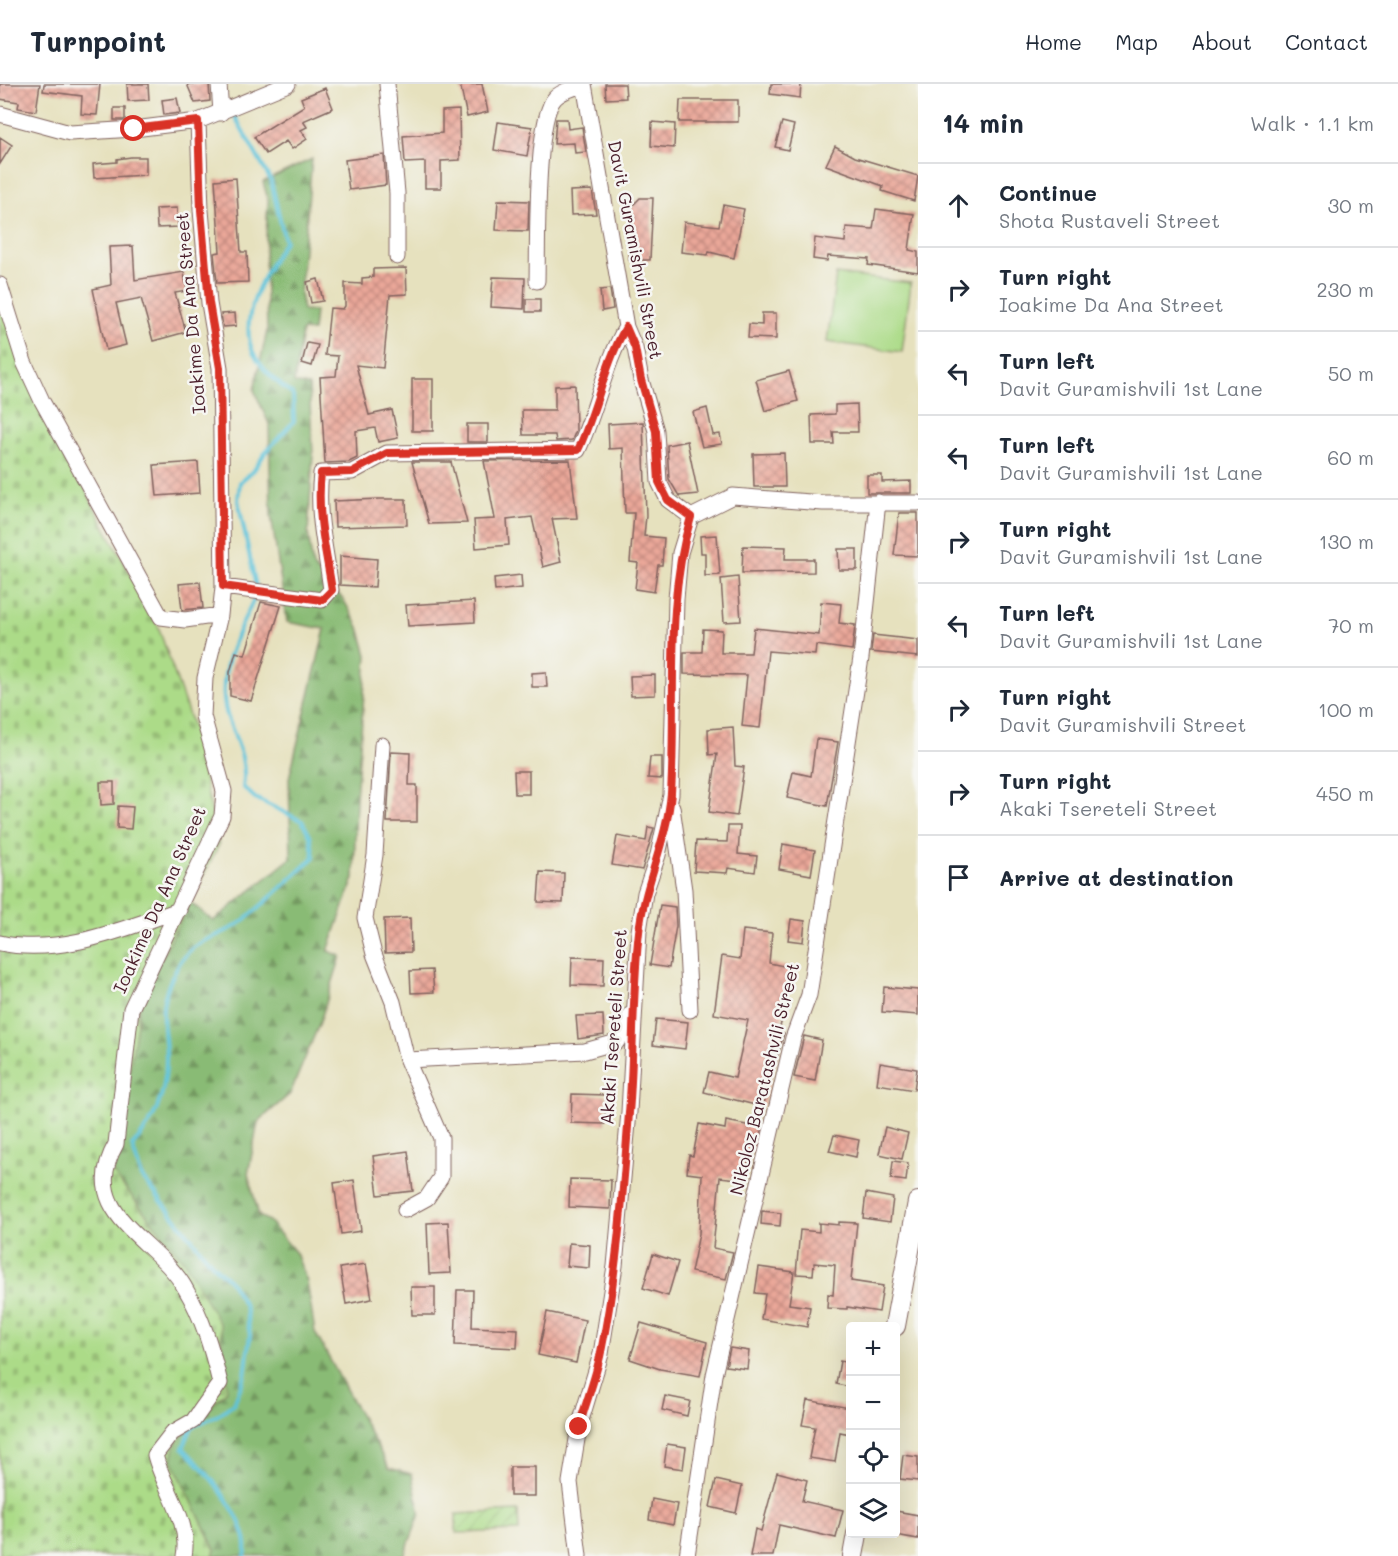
<!DOCTYPE html>
<meta charset="utf-8">
<style>
body{margin:0;font-family:Mali,sans-serif;background:#f2f2f3;color:#1f2937}
.controls{position:absolute;right:18px;bottom:18px;display:grid;overflow:hidden;border-radius:6px;box-shadow:0 6px 24px #0002}
.controls button{width:54px;height:54px;display:grid;place-items:center;padding:0;border:0;border-bottom:2px solid #e0e1e3;background:#fff;color:#1f2937;font:30px sans-serif}
.stop{position:absolute;width:18px;height:18px;margin:-14px;border:4px solid #d93025;border-radius:50%;background:#fff}
.stop.end{background:#d93025;border-color:#fff;box-shadow:0 2px 6px #0008}
.list{margin:0;padding:0;list-style:none}
h2{display:flex;justify-content:space-between;align-items:center;height:78px;margin:0;padding:0 24px;font-size:26px}
h2 small{font-size:20px;font-weight:400;color:#747a83}
.list li{display:grid;grid-template-columns:39px 1fr auto;gap:18px;align-items:center;box-sizing:border-box;height:84px;padding:0 24px;border-top:2px solid #e0e1e3}
.list b{display:block;font-size:22px;white-space:nowrap}
.list p{margin:0;font-size:20px;white-space:nowrap;color:#747a83}
.list em{font-size:20px;font-style:normal;color:#747a83}
.icon{flex:none;width:33px;height:33px;fill:none;stroke:currentColor;stroke-width:2;stroke-linecap:round;stroke-linejoin:round}
.map{position:relative;flex:none;width:918px;height:1472px;overflow:hidden}
header{display:flex;align-items:center;gap:36px;box-sizing:border-box;height:84px;padding:0 30px;background:#fff;border-bottom:2px solid #e0e1e3}
header strong{font-size:28px}
nav{display:flex;gap:33px;margin-inline-start:auto;font-size:21px}
main{display:flex}
aside{flex:1;background:#fff}
.map>svg:first-child{display:block}
.forest{fill:url(#forest-firs);stroke:#6a6d50;stroke-width:1.5}
.cemetery{fill:url(#cemetery-stones);stroke:#7b7d5a;stroke-width:1.5}
.garden{fill:url(#garden-furrows);stroke:#7b7d5a;stroke-width:1.5}
.pitch{fill:#acdb88;stroke:#7b7d5a;stroke-width:1.5}
.lines{fill:none;stroke-linecap:round;stroke-linejoin:round}
.stream{stroke:#5dc3da;stroke-width:4}
.building{fill:url(#building-cross-hatch)}
.minor-casing{stroke:#81635e;stroke-width:17}
.tertiary-casing{stroke:#81635e;stroke-width:22}
.minor{stroke:#fff;stroke-width:15}
.tertiary{stroke:#fff;stroke-width:20}
.route{stroke:#d93025;stroke-width:8}
.labels{text-anchor:middle;stroke-width:5;stroke-linejoin:round;paint-order:stroke}
.street-label{font-size:18px;fill:#4a1f2b;stroke:#f6f6f2}
</style>
<header>
<strong>Turnpoint</strong>
<nav><a>Home</a><a>Map</a><a>About</a><a>Contact</a></nav>
</header>
<main>
<div class="map">
<svg width="918" height="1472" viewBox="0 0 918 1472">
<defs>
<pattern id="forest-firs" width="22" height="20" patternUnits="userSpaceOnUse" patternTransform="scale(1.5)"><rect width="22" height="20" fill="#89bb74"/><path d="M5 1l3.5 6h-7zM16 11l3.5 6h-7z" fill="#72975f"/></pattern>
<pattern id="cemetery-stones" width="16" height="16" patternUnits="userSpaceOnUse" patternTransform="scale(1.5)"><rect width="16" height="16" fill="#acdb88"/><path d="M2 7V4a2 2 0 0 1 4 0v3zM10 15v-3a2 2 0 0 1 4 0v3z" fill="#96bc76"/></pattern>
<pattern id="garden-furrows" width="10" height="10" patternUnits="userSpaceOnUse" patternTransform="scale(1.5)"><rect width="10" height="10" fill="#acdb88"/><path d="M-1 1l2-2M0 10L10 0M9 11l2-2" fill="none" stroke="#96bc76"/></pattern>
<pattern id="building-cross-hatch" width="8" height="8" patternUnits="userSpaceOnUse" patternTransform="scale(1.5)"><rect width="8" height="8" fill="#eaa799"/><path d="M0 0l8 8M0 8l8-8" fill="none" stroke="#c0877d"/></pattern>
</defs>
<rect width="100%" height="100%" fill="#f6f6f2"/>
<filter id="ink" filterUnits="userSpaceOnUse"><feTurbulence type="fractalNoise" baseFrequency=".0167" numOctaves="2"/><feDisplacementMap in="SourceGraphic" scale="12" xChannelSelector="R" yChannelSelector="G"/><feConvolveMatrix kernelMatrix="1 2 1 2 8 2 1 2 1" color-interpolation-filters="sRGB"/></filter>
<filter id="wash" filterUnits="userSpaceOnUse"><feTurbulence type="fractalNoise" baseFrequency=".008" numOctaves="4" result="noise"/><feDisplacementMap in="SourceGraphic" scale="24" xChannelSelector="R" yChannelSelector="G"/><feGaussianBlur stdDeviation="1.35" result="paint"/><feColorMatrix in="noise" values="0 0 0 0 0 0 0 0 0 0 0 0 0 0 0 0 0 1.4 0 .05"/><feComposite in="paint" operator="in"/></filter>
<g filter="url(#wash)">
<rect width="100%" height="100%" fill="#e6e1be"/>
<!-- forest -->
<path class="forest" d="M312,75L300,210L303,226L315,227L313,247H302L294,299L309,302L313,370L308,449L313,483L343,515L359,543L367,571L356,715L354,794L328,867L341,872L320,938L290,1010L258,1038L248,1090L259,1132L269,1137L296,1169L307,1198L315,1248L389,1384L412,1390L420,1430L404,1472H213L215,1466L172,1376L176,1358L227,1306L112,1089L141,914L190,818L213,837L291,774L289,694L325,545L287,538L271,431L269,340L254,306L267,247L265,172L268,116L263,98Z"/>
<!-- cemetery -->
<path class="cemetery" d="M0,215L92,419L158,542L193,643L219,761L141,914L113,1089L186,1180L220,1241L227,1306L176,1358L172,1376L215,1466L213,1472H0Z"/>
<!-- garden -->
<path class="garden" d="M518,1427L519,1447L456,1449V1430Z"/>
<!-- pitch -->
<path class="pitch" d="M836,190L911,199L902,268L827,258Z"/>
<g class="lines">
<!-- stream -->
<path class="stream" d="M234,31L271,97L285,157C266,186 236,235 254,270C263,287 278,299 293,311L294,337L265,369L254,386L240,398L238,416L256,503
M245,1472C254,1441 205,1385 183,1364L192,1343L218,1331L234,1319L245,1292L250,1251L245,1222L230,1197L212,1180L142,1093L132,1062C156,1037 167,1006 166,971C165,935 156,927 173,891C193,849 214,859 243,837C268,817 291,794 314,773L310,752L302,737L255,714L243,703C248,676 235,656 227,631C215,589 238,548 256,511"/>
</g>
<g id="blocks">
<!-- building -->
<path class="building" d="M0,0H40L36,27L18,24L19,18L0,15Z
M44,0H100L97,31L81,30L82,12L43,7Z
M127,0H148L149,16L128,17Z
M187,0H209L210,17L195,19Z
M460,0H482L488,28L467,33Z
M605,0H625L626,14L606,15Z
M771,0H801L800,14L770,10Z
M325,4L333,24L303,37L307,43L301,46L307,55L292,65L286,57L266,70L254,53L304,22L301,14Z
M177,14L180,29L164,31L162,16Z
M680,16H738V38H679Z
M114,24H125V36H114Z
M459,26L460,76L441,77V104H425V78L405,79L403,52L442,49V27Z
M556,35H567L568,45L582,43L586,68L575,69L574,59L554,60Z
M498,38L532,43L527,72L494,66Z
M652,38L675,40L674,64L651,62Z
M782,38L794,41L788,66L775,63Z
M0,53L12,61L0,80Z
M835,62L855,73L918,92L914,117L882,107L883,102L826,81Z
M384,71L386,101L349,106L345,76Z
M131,73H146V91L94,94L93,80L117,78V75Z
M236,94L241,168H247L248,198L217,199L214,169L220,168L215,96Z
M592,106L596,130L571,131L570,107Z
M640,114H653L650,176H629L630,124Z
M498,116L529,117L528,147L496,146Z
M723,121L744,125L734,174L709,168L708,171L681,168L684,138L719,142Z
M177,124L178,143L157,144L156,125Z
M876,125L914,130L909,166L918,168V188L868,181L869,175L828,172L827,177L813,175L815,154L845,158L846,143L873,145Z
M133,162L135,196L184,188L187,207L175,209L186,248L153,257L141,214L116,219L126,261L106,266L93,205L111,201L109,163Z
M406,184L407,210L390,211L383,284L356,281L369,331L392,326L398,354L378,358L375,344L356,347L357,374L349,378L325,379L320,293L336,292L338,272L325,271L330,224L343,225L345,222V199L362,200V194L373,193V185Z
M493,193L525,194L524,225L491,223Z
M318,195L323,217L311,219L307,198Z
M610,205L613,225L602,227L600,206Z
M526,215H540V228H526Z
M235,229L236,242L223,243L221,230Z
M762,229H776V255L748,254L749,240L762,241Z
M307,259L318,261L312,282L302,279Z
M789,287L798,317L765,327L756,296Z
M412,295H433V347H412Z
M575,301L576,346L572,356L556,357L555,351H523L522,326H555V302Z
M857,320L858,348H833L834,360H812L811,331L835,330V321Z
M707,324L713,351L720,350L722,360L702,363L693,328Z
M643,338L646,432L644,452L664,454L662,481H658L654,508L635,505L638,479L630,478L634,429H625L623,364L609,365L608,340Z
M467,340H488V358H467Z
M687,357L698,410L679,412L669,395L667,361Z
M784,369L785,403H754L753,370Z
M570,376L577,434L552,435L561,478L543,483L532,433L507,436L509,461L476,464L474,436L495,435L484,377Z
M198,378L200,409L157,412L154,381Z
M412,378H451L467,439L429,440Z
M867,391H882V398L911,397V409H867Z
M379,415H406L407,441L335,443L334,417Z
M899,429H918V472L894,471Z
M717,451L720,491L705,492V469H701L700,452Z
M743,462L786,463L785,475H814V488L742,489Z
M838,465H857V486H839Z
M340,472L377,475L375,503L340,501Z
M521,491L522,504L495,507L494,494Z
M738,493L741,537L724,538L721,495Z
M200,498L203,524L182,526L179,500Z
M474,517L475,538L408,542L406,521Z
M261,518L281,522L251,617L230,612V588L236,568L245,571Z
M821,518L841,520L839,539L855,541L852,566L816,561L815,571L768,567L760,644L742,642L747,591L684,590V568H702L703,545L722,546L721,569H751L754,544L819,551Z
M873,551L918,556V573L871,568Z
M546,588L547,603H532V589Z
M655,591V611L631,612L630,592Z
M733,643L735,682L744,683L737,732L709,728L717,670L709,671L708,645Z
M816,655L838,658L827,722L787,714L793,688L811,692Z
M391,668L410,669L409,701H417V738H387Z
M650,673H662V695L648,694Z
M514,687H529V710H515Z
M100,698H114V720L101,721Z
M118,722L133,723L131,745L117,744Z
M728,742H740L738,770L757,772L755,788L728,784L727,789L694,787L696,757L727,758Z
M648,743L654,744L642,786L612,781L617,752L646,757Z
M783,760L815,766L811,791L779,785Z
M540,788L564,789L563,819L538,818Z
M660,821L675,823L676,842L669,884L650,881Z
M410,834L411,868L385,869L384,835Z
M791,835L805,837L803,858L788,856Z
M743,846L772,849L769,879L793,884L779,948L784,949L763,1023L704,1008L709,988L735,994L748,936L714,930L722,872L740,875Z
M572,873L604,874L603,902L571,901Z
M432,886L434,908L411,909L410,887Z
M884,903L918,906V931L882,928Z
M603,931L604,951L578,955L576,932Z
M656,935L688,938L685,965L653,961Z
M804,952L822,956L815,997L794,993Z
M880,979L917,985L914,1006L877,1000Z
M572,1010L606,1011L605,1040L571,1039Z
M726,1037L762,1044L756,1068L750,1067L746,1096L720,1093L713,1164L733,1168L726,1195L691,1188L699,1150L702,1091L687,1089L689,1071L693,1072L699,1040L725,1045Z
M885,1043L908,1049L902,1075L879,1070Z
M834,1051L859,1056L856,1073L829,1067Z
M408,1067L413,1107L378,1111L373,1072Z
M893,1077L908,1079L906,1097L891,1095Z
M570,1095L611,1096L610,1125L569,1123Z
M354,1096L361,1147L341,1150L334,1099Z
M866,1109L893,1114L890,1138L863,1134Z
M762,1127L781,1129L780,1142L761,1140Z
M448,1138L451,1189L429,1190L427,1139Z
M839,1138L857,1139L851,1197L883,1202L879,1228L847,1223V1225L827,1224L828,1210L833,1211L835,1181L814,1179L813,1191L796,1190L800,1146L819,1148V1139L839,1141Z
M569,1159L590,1161L589,1184L567,1182Z
M653,1170L678,1178L668,1212L643,1204Z
M366,1180L372,1215L346,1220L340,1184Z
M759,1183L794,1188L789,1220L810,1223L807,1243L761,1235L765,1210L755,1209Z
M411,1203H435V1231H412Z
M457,1206H473L472,1243L518,1245L517,1264L455,1261Z
M547,1228L585,1236L576,1279L538,1271Z
M641,1239L707,1258L700,1292L660,1285L630,1275Z
M730,1264L749,1267L747,1285L726,1282Z
M840,1277L850,1279V1303L836,1300Z
M665,1312L690,1317L687,1332L662,1326Z
M807,1316L850,1324V1350L840,1348L835,1378L809,1374L815,1343L802,1341Z
M667,1360L686,1363L683,1385L664,1382Z
M903,1371L918,1373V1397L900,1395Z
M510,1383H535V1412H510Z
M777,1388L807,1396L802,1417L843,1426L836,1454L779,1441L773,1472H750L755,1445L761,1447Z
M716,1396L742,1402L736,1429L710,1423Z
M652,1415L677,1420L673,1441L649,1436Z
M896,1427L918,1431V1455L896,1451Z"/>
</g>
</g>
<g filter="url(#ink)">
<use href="#blocks" fill-opacity="0" stroke="#81635e" stroke-width="1.5"/>
<g class="lines">
<defs>
<path id="minor" d="M219,0L221,29
M387,0L397,109V173
M584,0L626,243L635,264L641,296L656,347L659,398L668,416L691,433
M0,30L70,49L134,45L198,37L288,0
M537,197C538,163 535,34 555,14C562,6 574,5 583,0
M0,201L24,278L42,317L161,533L185,536L220,531
M223,503L322,516L331,506C326,464 316,432 321,389L352,388L387,369L578,366C597,326 604,281 626,243
M382,661L375,771L365,834L374,870L393,918L407,976L441,1054V1093L427,1114L405,1126
M672,723L684,806L690,926
M0,859C60,872 123,845 179,826
M407,976L585,967L617,958L631,930
M184,1472C191,1437 163,1404 155,1371L172,1349L193,1337L220,1299C212,1266 203,1234 185,1204C157,1154 76,1130 116,1060L131,925L222,732L224,707L203,632L205,594L220,531L223,503L220,284L209,219L201,126L198,37
M579,1472L570,1398L579,1343L601,1270L615,1182L629,1028L639,847L645,809L658,771L671,711L676,515L680,469L691,433L733,412L823,419H918
M687,1472L714,1291L793,954L809,911L861,574L878,418"/>
<path id="tertiary" d="M895,1242L918,1118
M853,1472L857,1450"/>
</defs>
<!-- minor casing -->
<use href="#minor" class="minor-casing"/>
<!-- tertiary casing -->
<use href="#tertiary" class="tertiary-casing"/>
<!-- minor -->
<use href="#minor" class="minor"/>
<!-- tertiary -->
<use href="#tertiary" class="tertiary"/>
</g>
</g>
<g class="lines" filter="url(#ink)">
<!-- route -->
<path class="route" d="M134,45L198,37L201,126L209,219L220,284L223,502L322,516L332,506C326,466 316,430 321,389L352,388L387,369L578,366C597,326 604,281 626,243L635,264L641,296L656,347L659,398L668,416L691,433C664,523 677,617 671,709C667,757 644,801 639,848C632,908 634,969 629,1029C623,1108 617,1190 601,1268C596,1293 586,1318 579,1343"/>
</g>
<g class="labels">
<!-- street labels -->
<g class="street-label">
<text transform="translate(635 166) rotate(79)" y="6">Davit Guramishvili Street</text>
<text transform="translate(191 229) rotate(-95)" y="6">Ioakime Da Ana Street</text>
<text transform="translate(160 816) rotate(-66)" y="6">Ioakime Da Ana Street</text>
<text transform="translate(614 943) rotate(-86)" y="6">Akaki Tsereteli Street</text>
<text transform="translate(765 995) rotate(-76)" y="6">Nikoloz Baratashvili Street</text>
</g>
</g>
</svg>
<div class="controls">
<button>+</button>
<button>−</button>
<button><svg class="icon" aria-label="locate" viewBox="0 0 24 24"><circle cx="12" cy="12" r="6"/><path d="M12 2v4M12 18v4M2 12h4M18 12h4"/></svg></button>
<button><svg class="icon" aria-label="layers" viewBox="0 0 24 24"><path d="M12 4l9 5-9 5-9-5zM3 14l9 5 9-5"/></svg></button>
</div>
<div class="stop" style="left:134px;top:45px"></div>
<div class="stop end" style="left:579px;top:1343px"></div>
</div>
<aside>
<h2>14 min<small>Walk · 1.1 km</small></h2>
<ul class="list">
<li><svg class="icon" aria-label="ahead" viewBox="0 0 24 24"><path d="M12 20V5M6 11l6-6 6 6"/></svg><div><b>Continue</b><p>Shota Rustaveli Street</p></div><em>30 m</em></li>
<li><svg class="icon" aria-label="right" viewBox="0 0 24 24"><path d="M7 20v-9h11M14 6l5 5-5 5"/></svg><div><b>Turn right</b><p>Ioakime Da Ana Street</p></div><em>230 m</em></li>
<li><svg class="icon" aria-label="left" viewBox="0 0 24 24"><path d="M17 20v-9H6M10 6l-5 5 5 5"/></svg><div><b>Turn left</b><p>Davit Guramishvili 1st Lane</p></div><em>50 m</em></li>
<li><svg class="icon" aria-label="left" viewBox="0 0 24 24"><path d="M17 20v-9H6M10 6l-5 5 5 5"/></svg><div><b>Turn left</b><p>Davit Guramishvili 1st Lane</p></div><em>60 m</em></li>
<li><svg class="icon" aria-label="right" viewBox="0 0 24 24"><path d="M7 20v-9h11M14 6l5 5-5 5"/></svg><div><b>Turn right</b><p>Davit Guramishvili 1st Lane</p></div><em>130 m</em></li>
<li><svg class="icon" aria-label="left" viewBox="0 0 24 24"><path d="M17 20v-9H6M10 6l-5 5 5 5"/></svg><div><b>Turn left</b><p>Davit Guramishvili 1st Lane</p></div><em>70 m</em></li>
<li><svg class="icon" aria-label="right" viewBox="0 0 24 24"><path d="M7 20v-9h11M14 6l5 5-5 5"/></svg><div><b>Turn right</b><p>Davit Guramishvili Street</p></div><em>100 m</em></li>
<li><svg class="icon" aria-label="right" viewBox="0 0 24 24"><path d="M7 20v-9h11M14 6l5 5-5 5"/></svg><div><b>Turn right</b><p>Akaki Tsereteli Street</p></div><em>450 m</em></li>
<li><svg class="icon" aria-label="arrive" viewBox="0 0 24 24"><path d="M6 21V4h12l-3 4 3 4H6"/></svg><div><b>Arrive at destination</b></div></li>
</ul>
</aside>
</main>
